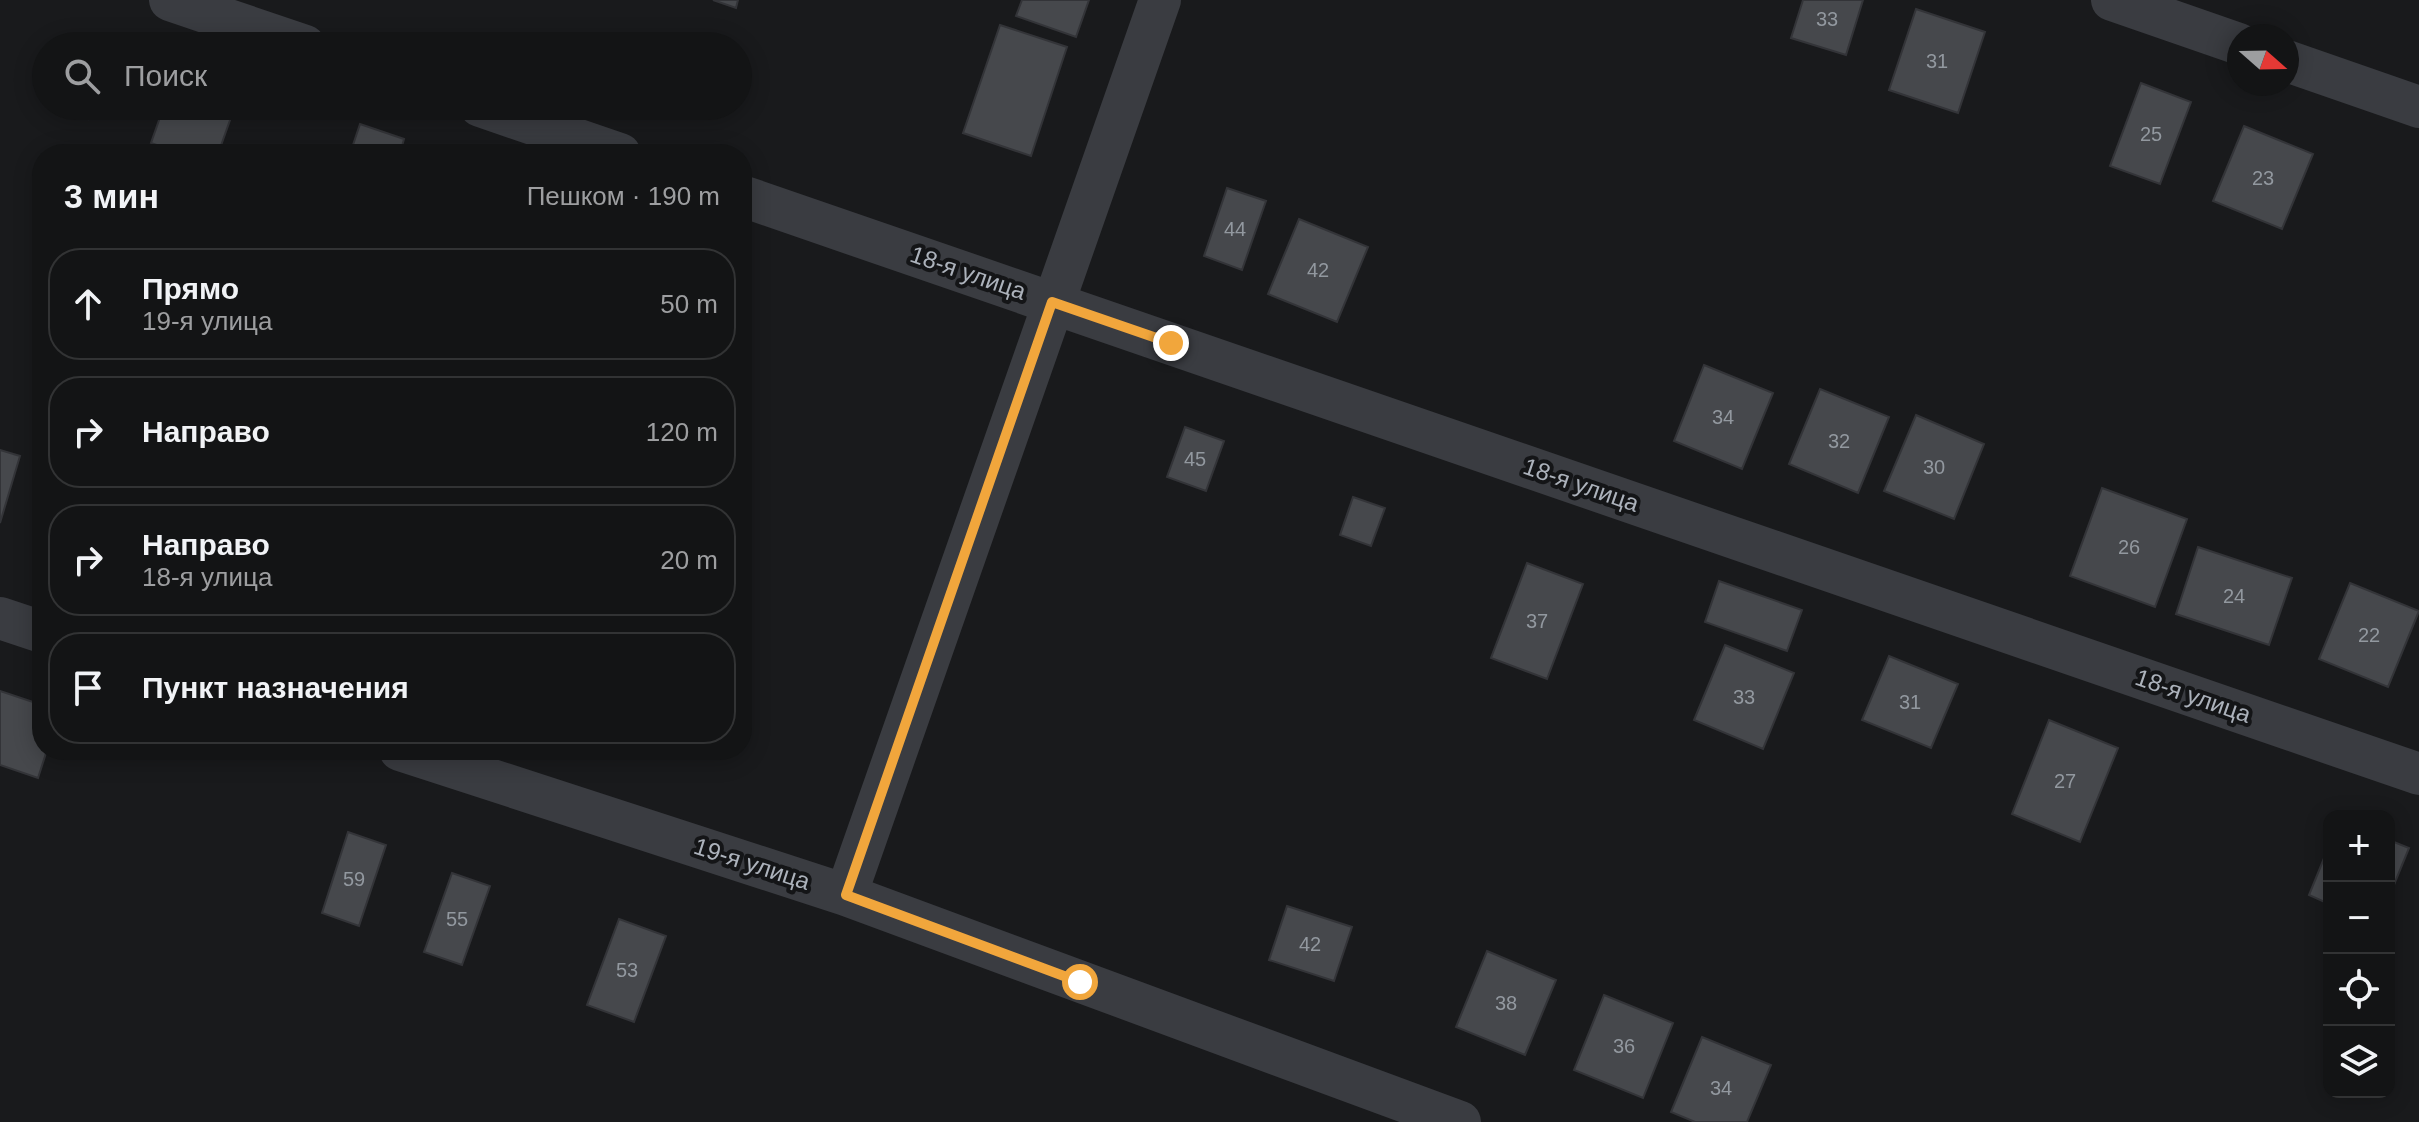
<!DOCTYPE html>
<html lang="ru">
<meta charset="utf-8">
<style>
body{margin:0;font-family:Arial,sans-serif;background:#1c1d1e;color:#f1f3f6}
.controls{position:absolute;right:24px;bottom:24px;display:grid;overflow:hidden;border-radius:16px;box-shadow:0 4px 20px #0003}
.controls button{width:72px;height:72px;display:grid;place-items:center;padding:0;border:0;border-bottom:2px solid #323334;background:#131415;color:#f1f3f6;font:40px sans-serif}
.compass{position:absolute;left:2227px;top:24px;width:72px;height:72px;border-radius:50%;background:#131415;box-shadow:0 4px 20px #0003;rotate:110deg}
.stop{position:absolute;width:24px;height:24px;margin:-18px;border:6px solid #f1a63c;border-radius:50%;background:#fff}
.stop.end{background:#f1a63c;border-color:#fff;box-shadow:0 2px 8px #0008}
.list{margin:0;padding:0;list-style:none}
h2{display:flex;justify-content:space-between;align-items:center;height:104px;margin:0;padding:0 32px;font-size:34px}
h2 small{font-size:26px;font-weight:400;color:#9d9ea0}
.list li{display:grid;grid-template-columns:52px 1fr auto;gap:24px;align-items:center;box-sizing:border-box;height:112px;margin:0 16px 16px;padding:0 16px;border:2px solid #323334;border-radius:32px}
.list b{display:block;font-size:30px;white-space:nowrap}
.list p{margin:0;font-size:26px;white-space:nowrap;color:#9d9ea0}
.list em{font-size:26px;font-style:normal;color:#9d9ea0}
.icon{flex:none;width:44px;height:44px;fill:none;stroke:currentColor;stroke-width:2;stroke-linecap:round;stroke-linejoin:round}
.map{position:relative;flex:none;width:2419px;height:1122px;overflow:hidden}
.search{position:absolute;background:#131415;box-shadow:0 4px 20px #0003;left:32px;top:32px;width:720px;height:88px;display:flex;align-items:center;gap:20px;box-sizing:border-box;padding:0 28px;border-radius:44px;color:#9d9ea0;font-size:30px}
.panel{position:absolute;background:#131415;box-shadow:0 4px 20px #0003;left:32px;top:144px;width:720px;height:616px;border-radius:32px}
.map>svg:first-child{display:block}
.building{fill:#46484c;stroke:#333438;stroke-width:2}
.lines{fill:none;stroke-linecap:round;stroke-linejoin:round}
.minor{stroke:#3a3c41;stroke-width:42}
.route{stroke:#f1a63c;stroke-width:10}
.labels{text-anchor:middle;stroke-width:8;stroke-linejoin:round;paint-order:stroke}
.number-label{font-size:20px;fill:#92989f}
.street-label{font-size:24px;fill:#acb2bb;stroke:#141517}
</style>
<div class="map">
<svg width="2419" height="1122" viewBox="0 0 2419 1122">
<rect width="100%" height="100%" fill="#191a1c"/>
<!-- building -->
<path class="building" d="M713,0H738L736,8Z
M1022,0H1089L1076,37L1016,16Z
M1803,0H1863L1846,55L1791,38Z
M1916,9L1985,32L1958,113L1889,90Z
M1000,25L1067,47L1031,156L963,133Z
M2141,83L2191,102L2160,184L2110,166Z
M52,106H92L88,119Z
M164,106H235L218,154H182L151,143Z
M360,124L404,139L400,154H350Z
M2244,126L2313,154L2282,229L2213,201Z
M1227,188L1266,201L1242,270L1204,256Z
M1299,219L1368,247L1337,322L1268,294Z
M1704,365L1773,393L1742,469L1674,441Z
M1820,389L1889,417L1858,493L1789,464Z
M1916,415L1984,444L1954,519L1884,491Z
M1185,427L1224,441L1206,491L1167,477Z
M0,450L20,456L0,523Z
M2102,488L2187,519L2155,607L2070,576Z
M1353,497L1385,508L1371,546L1340,535Z
M2198,547L2292,578L2269,645L2176,614Z
M1527,563L1583,584L1547,679L1491,658Z
M1719,581L1802,610L1787,651L1705,622Z
M2350,583L2419,611L2388,687L2319,659Z
M1725,645L1794,673L1763,749L1694,720Z
M1889,656L1958,684L1931,748L1862,720Z
M0,691L42,705V750H47L38,778L0,765Z
M2049,720L2118,748L2080,842L2012,814Z
M348,832L386,845L359,926L322,913Z
M2389,840L2409,848L2389,897Z
M2329,846V904L2309,895Z
M452,873L490,886L462,965L424,952Z
M1287,906L1352,927L1334,981L1269,960Z
M619,919L666,936L634,1022L587,1005Z
M1487,951L1556,980L1525,1055L1456,1027Z
M1604,995L1673,1023L1643,1098L1574,1070Z
M1702,1037L1771,1065L1747,1122H1695L1671,1112Z"/>
<g class="lines">
<!-- minor -->
<path class="minor" d="M170,0L305,46
M2112,0L2239,44
M2287,61L2419,107
M480,106L620,154
M742,196L2419,774
M0,618L42,632
M400,750L846,895L1460,1122
M846,895L1160,0"/>
</g>
<g class="lines">
<!-- route -->
<path class="route" d="M1080,982L846,895L1052,302L1171,343"/>
</g>
<g class="labels">
<!-- number labels -->
<g class="number-label">
<text x="1827" y="26">33</text>
<text x="1937" y="68">31</text>
<text x="2151" y="141">25</text>
<text x="2263" y="185">23</text>
<text x="1235" y="236">44</text>
<text x="1318" y="277">42</text>
<text x="1723" y="424">34</text>
<text x="1839" y="448">32</text>
<text x="1195" y="466">45</text>
<text x="1934" y="474">30</text>
<text x="2129" y="554">26</text>
<text x="2234" y="603">24</text>
<text x="1537" y="628">37</text>
<text x="2369" y="642">22</text>
<text x="1744" y="704">33</text>
<text x="1910" y="709">31</text>
<text x="2065" y="788">27</text>
<text x="354" y="886">59</text>
<text x="457" y="926">55</text>
<text x="1310" y="951">42</text>
<text x="627" y="977">53</text>
<text x="1506" y="1010">38</text>
<text x="1624" y="1053">36</text>
<text x="1721" y="1095">34</text>
</g>
<!-- street labels -->
<g class="street-label">
<text transform="translate(968 273) rotate(19)" y="8">18-я улица</text>
<text transform="translate(1581 485) rotate(19)" y="8">18-я улица</text>
<text transform="translate(2193 696) rotate(19)" y="8">18-я улица</text>
<text transform="translate(752 864) rotate(18)" y="8">19-я улица</text>
</g>
</g>
</svg>
<div class="controls">
<button>+</button>
<button>−</button>
<button><svg class="icon" aria-label="locate" viewBox="0 0 24 24"><circle cx="12" cy="12" r="6"/><path d="M12 2v4M12 18v4M2 12h4M18 12h4"/></svg></button>
<button><svg class="icon" aria-label="layers" viewBox="0 0 24 24"><path d="M12 4l9 5-9 5-9-5zM3 14l9 5 9-5"/></svg></button>
</div>
<svg class="compass" viewBox="-18 -18 36 36"><path d="M0-13l5 13h-10z" fill="#e53935"/><path d="M0 13l5-13h-10z" fill="#9d9ea0"/></svg>
<div class="stop" style="left:1080px;top:982px"></div>
<div class="stop end" style="left:1171px;top:343px"></div>
<div class="search"><svg class="icon" aria-label="search" viewBox="0 0 24 24"><circle cx="10" cy="10" r="6"/><path d="M15 15l6 6"/></svg>Поиск</div>
<section class="panel">
<h2>3 мин<small>Пешком · 190 m</small></h2>
<ul class="list">
<li><svg class="icon" aria-label="ahead" viewBox="0 0 24 24"><path d="M12 20V5M6 11l6-6 6 6"/></svg><div><b>Прямо</b><p>19-я улица</p></div><em>50 m</em></li>
<li><svg class="icon" aria-label="right" viewBox="0 0 24 24"><path d="M7 20v-9h11M14 6l5 5-5 5"/></svg><div><b>Направо</b></div><em>120 m</em></li>
<li><svg class="icon" aria-label="right" viewBox="0 0 24 24"><path d="M7 20v-9h11M14 6l5 5-5 5"/></svg><div><b>Направо</b><p>18-я улица</p></div><em>20 m</em></li>
<li><svg class="icon" aria-label="arrive" viewBox="0 0 24 24"><path d="M6 21V4h12l-3 4 3 4H6"/></svg><div><b>Пункт назначения</b></div></li>
</ul>
</section>
</div>
